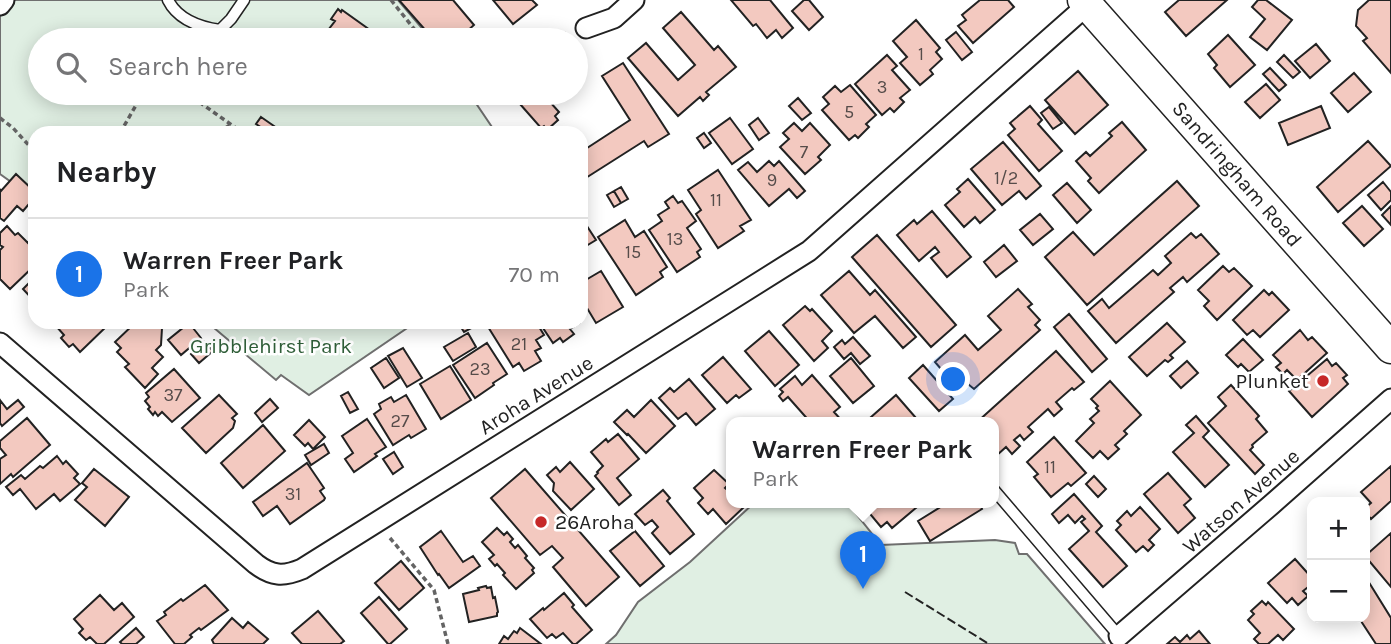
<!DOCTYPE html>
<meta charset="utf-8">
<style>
body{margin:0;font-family:Karla,sans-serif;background:#f2f2f2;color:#202124}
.controls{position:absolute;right:21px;bottom:21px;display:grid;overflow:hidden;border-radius:14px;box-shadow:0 4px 18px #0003}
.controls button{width:63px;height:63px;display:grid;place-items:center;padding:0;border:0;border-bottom:2px solid #e0e0e0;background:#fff;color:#202124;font:35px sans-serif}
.you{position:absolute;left:954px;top:380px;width:24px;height:24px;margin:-18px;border:5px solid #fff;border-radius:50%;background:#1a73e8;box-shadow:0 0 0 10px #1a73e833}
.badge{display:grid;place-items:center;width:46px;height:46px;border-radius:50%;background:#1a73e8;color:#fff;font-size:23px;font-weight:700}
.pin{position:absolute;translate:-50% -58px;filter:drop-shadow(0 2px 4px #0008)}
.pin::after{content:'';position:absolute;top:37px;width:24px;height:21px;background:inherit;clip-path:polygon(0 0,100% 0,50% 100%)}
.popup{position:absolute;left:726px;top:417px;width:273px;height:91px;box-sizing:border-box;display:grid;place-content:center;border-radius:14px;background:#fff;filter:drop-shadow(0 2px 5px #0005);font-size:23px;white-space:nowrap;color:#757577}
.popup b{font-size:26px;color:#202124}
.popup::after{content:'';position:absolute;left:50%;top:100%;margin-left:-14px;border:14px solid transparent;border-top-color:#fff}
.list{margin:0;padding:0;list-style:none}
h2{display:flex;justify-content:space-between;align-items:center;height:91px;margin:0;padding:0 28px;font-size:30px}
h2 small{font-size:23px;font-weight:400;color:#757577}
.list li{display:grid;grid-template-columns:46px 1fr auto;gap:21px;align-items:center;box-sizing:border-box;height:112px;padding:0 28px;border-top:2px solid #e0e0e0}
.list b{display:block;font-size:26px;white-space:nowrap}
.list p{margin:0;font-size:23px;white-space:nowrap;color:#757577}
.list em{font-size:23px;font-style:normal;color:#757577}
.icon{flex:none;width:38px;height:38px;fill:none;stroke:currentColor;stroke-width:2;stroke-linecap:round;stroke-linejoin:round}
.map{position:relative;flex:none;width:1391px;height:644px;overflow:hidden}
.search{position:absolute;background:#fff;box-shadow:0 4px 18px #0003;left:28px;top:28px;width:560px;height:77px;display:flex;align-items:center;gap:18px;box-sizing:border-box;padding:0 24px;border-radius:38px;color:#757577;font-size:26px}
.panel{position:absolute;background:#fff;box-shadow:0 4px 18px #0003;left:28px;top:126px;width:560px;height:203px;border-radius:21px}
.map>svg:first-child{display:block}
.green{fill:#e0efe3;stroke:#6f6f6f;stroke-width:2}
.building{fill:#f3c9c0;stroke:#222;stroke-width:2}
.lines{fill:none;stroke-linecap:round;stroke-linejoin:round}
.service-casing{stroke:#222;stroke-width:13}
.minor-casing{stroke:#222;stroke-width:23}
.primary-casing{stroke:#222;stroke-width:33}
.path{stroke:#646464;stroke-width:3.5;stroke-dasharray:5 3.5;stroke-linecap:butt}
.service{stroke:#fff;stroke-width:10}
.minor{stroke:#fff;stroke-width:19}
.primary{stroke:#fff;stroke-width:30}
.fence{stroke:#222;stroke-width:2;stroke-dasharray:9 3.5;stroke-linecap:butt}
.poi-dot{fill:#c62828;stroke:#fff;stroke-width:2.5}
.labels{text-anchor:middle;stroke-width:5;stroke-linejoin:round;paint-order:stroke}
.number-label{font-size:18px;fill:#564c4a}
.street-label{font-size:21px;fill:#222;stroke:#fff}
.park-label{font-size:21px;fill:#2f5e38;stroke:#fff}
.poi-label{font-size:21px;fill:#222;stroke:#fff;text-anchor:end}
</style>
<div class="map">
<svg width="1391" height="644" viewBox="0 0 1391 644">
<rect width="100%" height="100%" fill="#fff"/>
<!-- green -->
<path class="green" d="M0,0H398L432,40H40V93H469L496,133H35V199L0,174Z
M207,322H416L309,395L281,375L276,380Z
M754,503H846L853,510L881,545L995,540L1015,543L1019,554H1027L1105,644H606L616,635L638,602L690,562Z"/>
<!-- building -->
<path class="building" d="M399,0H453L474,25L457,40H434Z
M493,0H532L537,5L513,24Z
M731,0H770L793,28L782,38L776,30L767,38L756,24L753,26Z
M804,0H809L823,17L809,30L792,11Z
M980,0H1008L1014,7L973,43L958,26L966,20L962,15Z
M1179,0H1227L1186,36L1165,12Z
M1258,0H1266L1292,20L1267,50L1250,37L1265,19L1252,7Z
M1369,0H1391V73L1363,41L1367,38L1356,26L1358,10Z
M338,9L341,12L342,10L384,40H325L322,38L335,21L331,19Z
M681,12L714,50L718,46L736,67L706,92L709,95L703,101L700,97L678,116L628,58L646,43L678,80L695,65L663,28Z
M916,20L940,48L936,52L942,59L930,70L933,74L920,85L900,63L907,57L893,41Z
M956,32L972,52L962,60L946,40Z
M1228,35L1255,65L1230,87L1214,68L1217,65L1208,54Z
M1316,44L1330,61L1310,78L1295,61Z
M887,55L897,66L892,70L910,90L900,98L904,102L894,112L890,108L882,115L855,84Z
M1284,55L1300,72L1293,78L1277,62Z
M623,63L669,134L648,147L644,141L581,181V152L630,120L602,76Z
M1270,68L1286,85L1279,91L1263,74Z
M1078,71L1108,105L1075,134L1045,100Z
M1354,73L1371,92L1348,112L1331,93Z
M1266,84L1280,100L1260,118L1245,102Z
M850,85L876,115L866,124L869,127L858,138L855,135L849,140L822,110L829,104L823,97L835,86L841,92Z
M525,93H542L559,112L555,116L558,120L547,130L544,126L541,128L520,104L528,97Z
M798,98L811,113L802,120L789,106Z
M1030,106L1042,120L1038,124L1062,151L1039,171L1008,135L1015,129L1010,123Z
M1321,106L1330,128L1288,145L1279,123Z
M1049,107L1062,123L1053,129L1041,113Z
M261,117L284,133H270L256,124Z
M730,118L753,149L732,164L709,133Z
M758,118L769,133L759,140L749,125Z
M1122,122L1146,150L1099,193L1088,181L1091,178L1076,161L1086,152L1090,156L1112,136L1109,133Z
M794,123L802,131L810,123L830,145L818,157L821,160L805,174L780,147L789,139L783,133Z
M704,133L711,143L704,148L697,138Z
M1368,141L1391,166L1338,212L1317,187Z
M1003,142L1041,186L1026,199L1019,191L1002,205L971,169Z
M769,161L774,166L779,161L805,191L797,198L789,189L769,206L738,170L748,162L757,172Z
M718,170L751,220L740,226L744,231L718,248L696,214L701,210L688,190Z
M16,174L35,192V197L23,211L17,206L4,221L0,218V189L1,191Z
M968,179L995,210L980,223L975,217L964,227L945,205L960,192L957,189Z
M1177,181L1199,206L1087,305L1045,257L1073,232L1094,255Z
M1383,182L1391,192V200L1381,210L1368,195Z
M1067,183L1091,210L1077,223L1053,195Z
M621,187L628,199L621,203L614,191Z
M614,191L621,203L614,207L607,195Z
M673,196L678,203L682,201L696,221L687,228L701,249L697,252L700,257L677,272L649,230L662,221L658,215L669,208L665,202Z
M1362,206L1383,229L1364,246L1343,223Z
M1391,206V225L1382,215Z
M932,211L971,257L947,277L931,258L939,252L935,247L919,261L897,235L914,220L917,224Z
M1040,214L1053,229L1033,245L1020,230Z
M581,217L596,240L581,249Z
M625,220L635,237L644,231L667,267L660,272L663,277L636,295L598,237Z
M7,226L15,235L18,233L28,243L32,239L35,242V265L10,289L0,279V250L3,247L0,245V233Z
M1191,233L1196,238L1201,234L1219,254L1187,282L1183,277L1170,288L1174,292L1116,343L1088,311L1102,299L1109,308L1153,270L1158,275L1171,263L1165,256Z
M877,235L956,325L931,347L852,257Z
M1004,245L1017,261L996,277L984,262Z
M1223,266L1229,272L1234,268L1252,286L1217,320L1204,306L1209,301L1198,290Z
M601,271L623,307L596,323L581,298V277L584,281Z
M849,271L870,295L875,290L916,337L903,348L875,316L854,333L821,295Z
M35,277V302L23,289Z
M1018,289L1032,304L1028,307L1040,320L1035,325L1040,330L974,389L968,384L964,388L950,373L947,376L935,362L965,335L978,350L1001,330L988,316Z
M1264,290L1269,295L1272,292L1289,310L1260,337L1253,330L1247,335L1233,320Z
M805,306L810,311L812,309L832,331L822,341L828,348L814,361L783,325Z
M1069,314L1107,359L1092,372L1054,327Z
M60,322H107L109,324L80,352L73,344L69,347L61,338L64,335L56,326Z
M136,322H155L162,328L161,345L156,350L163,357L152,368L158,374L145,388L125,367L129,364L117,352L121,348L115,342Z
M451,322H480L481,323L464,332L459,324L454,327Z
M485,322H526L527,324L531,322H536L544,335L536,340L541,348L535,351L541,361L524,371L519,363L513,367Z
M539,322H580V323L570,329L574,334L563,342L560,338L553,343Z
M189,323L201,338L181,355L168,340Z
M1167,323L1185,342L1170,355L1173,358L1168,362L1165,360L1147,376L1129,357Z
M1300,330L1308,340L1312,337L1327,353L1297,380L1287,370L1283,374L1276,367L1281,363L1273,355Z
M769,331L799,365L775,386L745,351Z
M468,333L476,347L453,361L444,347Z
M853,337L870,356L860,364L851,353L844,359L834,347L842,340L845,344Z
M1243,339L1263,360L1249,372L1241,364L1238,367L1226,355Z
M204,342L213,351L199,363L191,354Z
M487,343L507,374L493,383L494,385L475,398L453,365Z
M403,348L422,378L407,387L388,356Z
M1056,351L1084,382L1074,390L1072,388L1056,402L1062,409L1054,416L1048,409L1028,427L1033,432L1024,440L1020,435L1014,440L1020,446L1012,454L1006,447L996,456L994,453V423H976Z
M723,357L751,389L739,398L736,395L727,403L702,375Z
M386,358L399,378L384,388L371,368Z
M851,358L874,386L853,403L830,376Z
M1327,359L1332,366L1336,363L1347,375L1343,378L1348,384L1312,417L1289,391Z
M1187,361L1198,373L1181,388L1170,376Z
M923,365L953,399L939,411L909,378Z
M450,366L471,400L441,419L420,384Z
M174,369L200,398L172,422L162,412L158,416L155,412L153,415L148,409L150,407L145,401L149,397L146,393Z
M812,375L840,407L834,412L843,422L842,423H811L788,397L783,401L779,396L783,392L780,389L795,376L802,385Z
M689,379L715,409L696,425L686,413L678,419L659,398L670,388L674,392Z
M1110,381L1141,415L1124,431L1127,434L1115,445L1119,449L1108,459L1100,451L1093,458L1076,441L1094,423L1090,419L1099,411L1096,408L1098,406L1091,399Z
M1231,385L1259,416L1256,419L1267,432L1252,445L1253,447L1250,450L1264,465L1255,474L1208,423L1226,406L1218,397Z
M348,392L358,409L350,413L341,396Z
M219,395L237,414L232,418L235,421L233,428L206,453L182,428Z
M406,395L426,429L411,438L409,435L393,445L374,414L381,409L379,404L391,397L394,402Z
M896,395L916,418L911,423H870V418Z
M270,399L278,408L262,422L255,413Z
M0,400L7,409L18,400L24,407L2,426L0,423Z
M651,400L675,426L646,453L628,434L627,435L614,422L627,410L634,417Z
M1196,416L1209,431L1203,437L1229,465L1205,487L1173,452L1194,433L1186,425Z
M27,418L50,445L13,477L11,474L0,484V459L6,455L0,448V441Z
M367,419L386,447L375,454L377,456L354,472L345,459L353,453L342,436Z
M309,420L325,437L313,449L308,443L305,446L294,435Z
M263,425L285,451L243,488L221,463Z
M618,434L639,459L617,478L631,495L619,505L595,476L598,473L597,472L603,466L591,452L606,439L608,442Z
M1054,437L1086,473L1071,486L1068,483L1051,497L1034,477L1038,474L1027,462Z
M324,444L329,453L311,465L305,455Z
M394,452L403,467L393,474L383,459Z
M57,456L63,464L66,461L78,474L74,478L80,484L60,501L54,494L36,509L20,489L13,495L6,487L21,475L25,479L40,466L43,468Z
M570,462L594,489L571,510L553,491L554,483L547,475L556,467L560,472Z
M307,463L324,488L320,491L325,498L324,500L290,524L277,506L263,516L253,502Z
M1391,466V501L1371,519L1365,512V508L1371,503L1361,492Z
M94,469L129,497L105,526L75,500L87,487L82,483Z
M525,469L619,577L586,606L553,567L563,558L552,546L540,555L491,498Z
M714,470L729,484L725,488L732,494V503H740L744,507L726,524L713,509L708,514L698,503L703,498L694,488Z
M1168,473L1191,499L1184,505L1195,518L1178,533L1144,494Z
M1094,476L1106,489L1098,497L1086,484Z
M663,490L670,498L667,501L694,534L670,554L652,533L658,527L652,520L645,525L635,514Z
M1074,494L1102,526L1096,532L1127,566L1103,587L1069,549L1089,531L1081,522L1085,519L1082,516L1075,523L1068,515L1059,523L1052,514Z
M861,503H914L917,507L892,528L887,522L881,527Z
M947,503H979L982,509L930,541L918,521Z
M1140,507L1160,529L1149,540L1154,545L1148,551L1143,546L1136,552L1116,530L1121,525L1117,521L1127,511L1131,516Z
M497,528L504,535L507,532L513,539L510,542L515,548L518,545L527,556L525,558L534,568L532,570L534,573L516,589L503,575L505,573L497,564L495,566L489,559L494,555L482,542Z
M441,531L463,562L473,556L480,566L449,588L439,574L438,575L420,547Z
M635,531L664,566L640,586L610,551Z
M1391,533V587L1365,556Z
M1295,559L1312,578V584L1303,591L1308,596L1298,605L1292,598L1287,603L1268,583Z
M401,561L424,588L399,610L375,583Z
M1365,576L1391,618V644H1376L1359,618H1365Z
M205,585L228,610L201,630L199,628L190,635L192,637L184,644H175L157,621L166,615L164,612L181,599L183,601Z
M486,586L487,588L491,587L493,598L495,597L498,612L497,613V616L469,622L463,594L479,590L478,588Z
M564,593L574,605L572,607L592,630L576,644H573L563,633L556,638L552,634L547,638L530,619L543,608L544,610Z
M100,595L114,610L122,603L134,617L104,644H97L90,637L86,640L79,633L83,629L74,619Z
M379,597L407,629L390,644H388L361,613Z
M1262,601L1266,605L1268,602L1294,629L1283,640L1278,635L1268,644H1259L1254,639L1260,633L1248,620L1254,614L1251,611Z
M318,611L344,641L340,644H302L292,633Z
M232,618L243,628L248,622L268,639L263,644H214L212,640Z
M136,628L144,637L136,644H122L120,642Z
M520,628L541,644H499L504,636L508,639L514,631L517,633Z
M1199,631L1210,644H1167L1175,637L1180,642L1187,635L1190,639Z"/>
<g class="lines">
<defs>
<path id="service" d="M168,0C178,20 199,27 220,30L231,19L244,0
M994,490L1119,636"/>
<path id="minor" d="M0,5L4,0
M586,28L614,18L634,0
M0,343L256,564C272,576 283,577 302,569L809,251L1093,0
M1119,636L1271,505L1391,399"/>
<path id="primary" d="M1083,0L1391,348"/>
</defs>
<!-- service casing -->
<use href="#service" class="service-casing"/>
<!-- minor casing -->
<use href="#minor" class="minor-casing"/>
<!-- primary casing -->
<use href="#primary" class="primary-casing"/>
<!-- path -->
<path class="path" d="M391,0L423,40
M406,40L414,29
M536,40L567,33
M198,93L202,104L243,133
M0,118L13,128L35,152
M120,133L143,93
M218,133L230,125
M390,538L434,590L448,644"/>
<!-- service -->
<use href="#service" class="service"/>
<!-- minor -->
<use href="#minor" class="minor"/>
<!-- primary -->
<use href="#primary" class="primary"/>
<!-- fence -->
<path class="fence" d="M905,592L989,644"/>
</g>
<!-- markers -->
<g class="poi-dot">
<circle cx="1323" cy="381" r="7"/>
<circle cx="541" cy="522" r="7"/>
</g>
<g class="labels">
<!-- number labels -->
<g class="number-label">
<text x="921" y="60">1</text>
<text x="882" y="93">3</text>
<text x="849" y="118">5</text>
<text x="804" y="158">7</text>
<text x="1006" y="184">1/2</text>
<text x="772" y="186">9</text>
<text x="716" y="206">11</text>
<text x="675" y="245">13</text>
<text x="633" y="258">15</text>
<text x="519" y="350">21</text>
<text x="480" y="375">23</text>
<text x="173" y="401">37</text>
<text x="400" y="427">27</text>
<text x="1050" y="473">11</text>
<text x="293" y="500">31</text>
</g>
<!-- street labels -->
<g class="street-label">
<text transform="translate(1237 174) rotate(49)" y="7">Sandringham Road</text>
<text transform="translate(536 395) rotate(-32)" y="7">Aroha Avenue</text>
<text transform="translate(1241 501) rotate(-41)" y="7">Watson Avenue</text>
</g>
<!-- park labels -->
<g class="park-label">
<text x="271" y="353">Gribblehirst Park</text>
</g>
<!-- poi labels -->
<g class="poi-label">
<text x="1309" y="388">Plunket</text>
<text x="555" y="529" text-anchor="start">26Aroha</text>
</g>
</g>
</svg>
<div class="controls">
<button>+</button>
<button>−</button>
</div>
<div class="you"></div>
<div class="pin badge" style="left:863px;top:589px">1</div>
<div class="popup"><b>Warren Freer Park</b>Park</div>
<div class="search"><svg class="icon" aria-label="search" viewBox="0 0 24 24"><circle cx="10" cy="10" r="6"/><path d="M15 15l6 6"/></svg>Search here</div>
<section class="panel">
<h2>Nearby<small></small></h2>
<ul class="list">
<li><span class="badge">1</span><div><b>Warren Freer Park</b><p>Park</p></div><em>70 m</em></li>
</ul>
</section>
</div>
